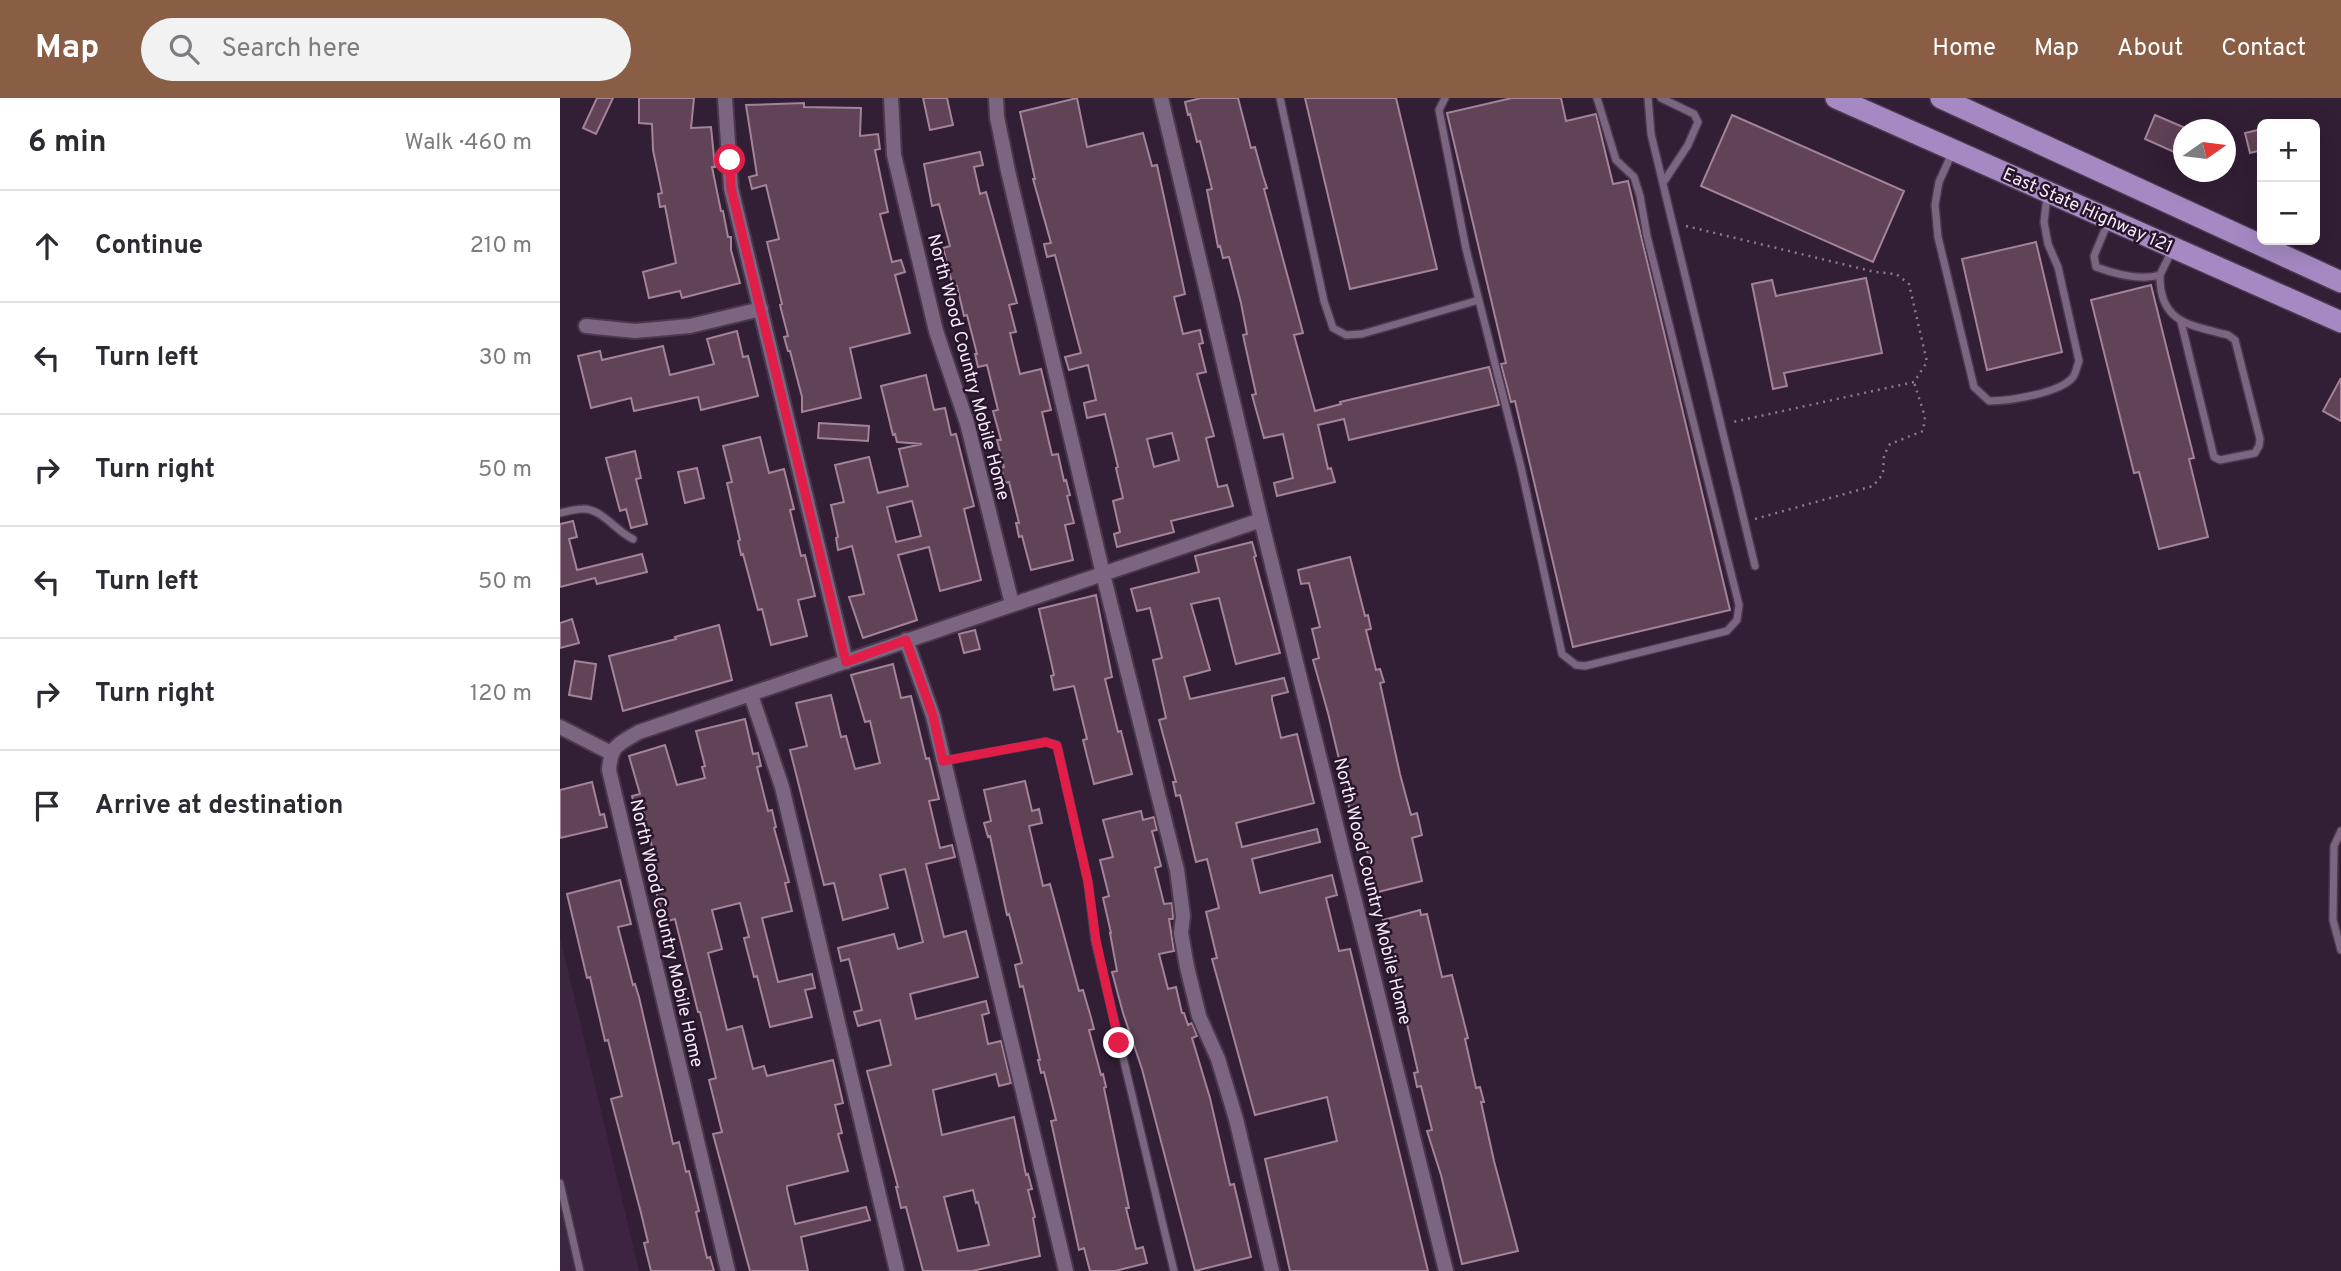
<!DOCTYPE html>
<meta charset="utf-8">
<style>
body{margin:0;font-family:Overpass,sans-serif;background:#f2f2f3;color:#2b2b33}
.controls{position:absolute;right:21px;top:21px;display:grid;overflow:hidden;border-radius:10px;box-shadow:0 7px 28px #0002}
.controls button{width:63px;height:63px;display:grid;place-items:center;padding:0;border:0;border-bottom:2px solid #e1e1e2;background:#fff;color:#2b2b33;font:35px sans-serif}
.compass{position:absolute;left:1613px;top:21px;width:63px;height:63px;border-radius:50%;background:#fff;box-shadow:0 7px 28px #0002;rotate:76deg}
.stop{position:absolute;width:21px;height:21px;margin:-16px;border:5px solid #e11d48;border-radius:50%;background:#fff}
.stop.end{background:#e11d48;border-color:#fff;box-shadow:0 2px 7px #0008}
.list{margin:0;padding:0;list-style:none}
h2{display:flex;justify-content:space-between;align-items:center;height:91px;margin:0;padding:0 28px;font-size:30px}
h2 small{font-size:23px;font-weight:400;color:#7c7c81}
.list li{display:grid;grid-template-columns:46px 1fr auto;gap:21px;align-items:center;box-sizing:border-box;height:112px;padding:0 28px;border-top:2px solid #e1e1e2}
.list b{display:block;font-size:26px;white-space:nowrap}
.list em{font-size:23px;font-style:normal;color:#7c7c81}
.icon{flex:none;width:38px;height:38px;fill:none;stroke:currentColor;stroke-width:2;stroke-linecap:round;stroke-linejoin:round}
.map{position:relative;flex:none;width:1781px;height:1173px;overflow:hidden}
header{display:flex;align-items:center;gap:42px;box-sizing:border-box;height:98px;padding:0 35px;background:#8a5d45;color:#fff}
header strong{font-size:33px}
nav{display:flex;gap:38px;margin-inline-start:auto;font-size:24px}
.search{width:490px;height:63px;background:#f2f2f3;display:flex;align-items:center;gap:18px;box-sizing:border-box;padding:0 24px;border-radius:38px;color:#7c7c81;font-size:26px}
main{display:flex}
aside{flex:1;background:#fff}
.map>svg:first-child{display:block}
.built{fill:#3d2542}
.building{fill:#604356;stroke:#a38398;stroke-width:2;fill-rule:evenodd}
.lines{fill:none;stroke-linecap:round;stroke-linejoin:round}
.lane-casing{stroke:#4a394d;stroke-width:10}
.street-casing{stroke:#4a394d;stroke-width:18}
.primary-casing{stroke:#4a394d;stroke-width:24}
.path{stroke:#8b7a8e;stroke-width:2.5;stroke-dasharray:2 5;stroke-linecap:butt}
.lane{stroke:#7b6580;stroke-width:7}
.street{stroke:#7b6580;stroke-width:14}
.primary{stroke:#a689c3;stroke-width:21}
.route{stroke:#e11d48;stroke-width:9}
.labels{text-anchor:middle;stroke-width:5;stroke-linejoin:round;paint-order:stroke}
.street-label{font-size:18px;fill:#f7eaf9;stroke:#27152b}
</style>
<header>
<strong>Map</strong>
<div class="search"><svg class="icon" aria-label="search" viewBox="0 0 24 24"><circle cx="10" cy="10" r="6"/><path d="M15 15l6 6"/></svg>Search here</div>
<nav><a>Home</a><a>Map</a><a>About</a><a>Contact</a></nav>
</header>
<main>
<aside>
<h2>6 min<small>Walk · 460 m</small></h2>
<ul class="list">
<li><svg class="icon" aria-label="ahead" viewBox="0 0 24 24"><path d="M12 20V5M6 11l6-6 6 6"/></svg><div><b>Continue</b></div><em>210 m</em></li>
<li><svg class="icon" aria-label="left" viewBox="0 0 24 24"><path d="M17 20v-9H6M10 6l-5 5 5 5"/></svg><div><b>Turn left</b></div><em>30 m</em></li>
<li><svg class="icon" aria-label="right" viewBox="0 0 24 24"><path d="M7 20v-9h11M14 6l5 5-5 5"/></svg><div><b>Turn right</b></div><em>50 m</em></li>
<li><svg class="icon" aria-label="left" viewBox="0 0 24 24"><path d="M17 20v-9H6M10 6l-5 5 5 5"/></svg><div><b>Turn left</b></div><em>50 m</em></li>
<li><svg class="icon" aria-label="right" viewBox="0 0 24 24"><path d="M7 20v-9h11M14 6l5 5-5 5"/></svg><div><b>Turn right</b></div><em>120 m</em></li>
<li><svg class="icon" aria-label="arrive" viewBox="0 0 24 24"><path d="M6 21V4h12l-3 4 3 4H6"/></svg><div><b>Arrive at destination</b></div></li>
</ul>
</aside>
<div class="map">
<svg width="1781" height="1173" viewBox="0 0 1781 1173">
<rect width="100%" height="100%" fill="#321e35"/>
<!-- built -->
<path class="built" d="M0,839L79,1173H0Z"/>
<!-- building -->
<path class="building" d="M37,0H53L36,36L23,30Z
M79,0H134L131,30L151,29L155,69H152L161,113H163L168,139H171V152L180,185L122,200L120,193L89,200L83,174L116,165L105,108L100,109L98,96L102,95L93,52L92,26L79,25Z
M363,0H387L393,27L370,32Z
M517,0L527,49L583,35L592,68L597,67L625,196L614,199L623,236L640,232L643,245L639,246L646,274L637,276L654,338L646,340L658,389L667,387L673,408L611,423L614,434L557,449L554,436L560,434L553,403L563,400L556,370L558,369L545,316L527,320L524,305L536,302L528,267L509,272L505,259L521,255L495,157L487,159L484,146L491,145L473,81H475L460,14ZM612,335L619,362L594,369L587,341Z
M641,0H678L691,50L695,49L703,78L707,90L704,91L743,235L734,237L755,313L781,306L780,304L929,269L939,307L789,342L784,321L758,327L768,371L771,370L775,384L717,398L714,385L733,380L723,336L704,340L692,297L696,296L683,237L687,236L681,205L669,159L663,160L660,148L658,149L647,92L652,91L640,43L637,44L630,16L628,17L625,4Z
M745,0H836L877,171L790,191Z
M952,0H1001L1006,23L1036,16L1053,86L1068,83L1170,512L1013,549L955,303L951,304L941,266L946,265L887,15Z
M244,5V9L301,10L300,38L318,36L320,51L315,52L328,114L320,116L332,164L341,162L345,174L335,177L350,235L290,250L301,300L242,314V299L230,253H228L224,239L228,238L220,207L222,206L207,144L219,141L206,87L192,91L189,79L197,77L186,7Z
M1172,17L1344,93L1313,164L1141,88Z
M1595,17L1623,29V58L1585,41Z
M1702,31V52L1690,55L1685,35Z
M420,54L423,67L414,69L420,96L426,94L457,205L449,207L456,234L450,235L460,276L481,271L491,312L482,314L492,357L498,356L504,383L506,382L510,397L507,398L514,425L505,427L513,462L471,472L462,438L459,439L456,425H459L449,384L445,385L441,370L444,369L437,342H441L433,313L438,312L427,267L418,269L415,256H417L407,217L404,218L397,188L393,189L383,150L390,148L379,106L372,108L364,66Z
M1476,144L1502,254L1427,272L1402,161Z
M1306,180L1322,255L1224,275L1227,288L1213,291L1192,186L1212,182L1216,198Z
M1591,187L1634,360L1629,361L1648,439L1599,451L1579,374L1574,375L1531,202Z
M177,233L183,259L188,258L198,298L141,312L138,299L74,313L71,300L31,310L18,258L40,253L42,262L103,248L110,277L154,266L147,241Z
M366,277L374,312L385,310L391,337L396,336L414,408L404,411L421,482L380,493L369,449L338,457L357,522L303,540L289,499L304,496L292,448L278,452L276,440L278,439L271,407L284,404L275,367L309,359L318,395L348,388L339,351L362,346L337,344L335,336L333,337L321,288ZM352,403L361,438L336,444L327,409Z
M1781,280V323L1763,313Z
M259,325L309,328L308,343L258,340Z
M200,339L209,375L224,371L234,411L230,412L241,458L245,457L255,498L238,502L247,538L211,547L202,511L198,512L183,456L181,457L178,443L180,442L167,385L172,384L163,348Z
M75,353L81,380L76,381L87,426L71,430L66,411L60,413L46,360Z
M137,370L144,400L125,405L118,374Z
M13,423L17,439L9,441L17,472L82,456L87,474L37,486L35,480L0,489V426Z
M692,444L696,458L694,459L720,555L676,566L659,500L631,506L650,572L624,579L630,601L724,580L728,594L712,598V602L721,640L737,636L754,705L676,725L682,749L757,731L760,744L692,761L700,795L772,777L777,797L766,800L779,853L790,851L868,1173H730L705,1061L777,1043L767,999L695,1017L652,861L657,860L646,814L659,810L647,761L636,764L620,697L616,698L613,684H616L599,622L606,620L593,562L602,560L590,510L577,513L571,491L639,474L635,458Z
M790,459L805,518L808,517L811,531L806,532L816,572L820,571L824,584L820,585L840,676L851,717L857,715L862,737L852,740L862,783L818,794L797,716L791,718L788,704L789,703L768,615L753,562L759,560L752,531L760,529L749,485L741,486L738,472Z
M536,497L552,579L545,581L558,634L561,633L572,676L534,686L523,642L527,641L514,588L494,592L491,578L494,577L479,511Z
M12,521L19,545L0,550V525Z
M159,527L172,582L63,613L49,558L116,541L115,539Z
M415,532L420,551L404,555L399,536Z
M15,563L36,566L31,601L9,597Z
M333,566L341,600L351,598L366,661L369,660L379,701L369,703L380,750L392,747L395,759L366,766L384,839L406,833L418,879L350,896L356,921L426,903L429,915L422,917L428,946L441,943L451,985L439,988L436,976L373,992L382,1037L454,1019L466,1077L468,1076L472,1091L468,1092L475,1119L473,1120L480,1158L412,1173H363L346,1109L341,1110L336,1089H338L307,973L331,967L320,922L298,928L294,914L302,912L289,861L281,863L278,850L334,836L338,851L363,844L345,771L320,777L328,810L283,822L274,785L264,787L230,652L247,648L236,605L271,597L281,639L286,638L295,671L320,665L310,623L305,624L291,577ZM413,1092L416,1105L418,1104L429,1147L398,1153L384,1099Z
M185,621L193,656L198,655L201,668L197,669L208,713L212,712L216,729L214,730L229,784L225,785L232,813L202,820L218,884L252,876L255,890L245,892L252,919L210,929L197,878L194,879L184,840L189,839L180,805L152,812L162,851L148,855L167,932L182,928L193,971L204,968L207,978L273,962L283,1005L275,1007L282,1035L278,1036L288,1073L227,1088V1091L235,1126L306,1109L310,1122L241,1139L248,1173H190L153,1036L162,1034L149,982L156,980L140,914H138L115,821L104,824L86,754L93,753L82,708L75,710L72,698L80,696L69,658L105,647L117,687L145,680L142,669L145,668L136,633Z
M465,683L472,713L479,711L482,725L469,728L483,788L490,786L519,893L523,892L530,916L534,931L529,932L541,977L543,976L546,989L544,990L569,1110H566L576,1151L583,1149L587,1165L555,1173H530L524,1150L519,1152L491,1023L496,1022L484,974L481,975L478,962H480L463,888L460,889L455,867L462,865L449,816L447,817L430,738L428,739L424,725L431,723L424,692Z
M32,684L40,717L44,716L47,729L0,740V692Z
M581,713L583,722L594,719L597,732L592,733L601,768L595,770L604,806L612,805L613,818V821H609L614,853L599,856L608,891L616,889L622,915H624L628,927L632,925L637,938L632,940L650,1000L670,1087L674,1086L691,1159L635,1173L582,971L563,915L552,874L557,873L550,835H551L543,800L549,798L540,762L553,759L543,722Z
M60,782L71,826L58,829L73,887L75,886L79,899L113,1046L119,1044L126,1074L129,1073L139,1113L136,1114L147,1160L150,1159L154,1173H91L84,1145L88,1144L81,1115L51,1001L62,998L48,942L45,943L30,879L27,880L7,796Z
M860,812L861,817L867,816L882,879L892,877L908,940L905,941L916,990L920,989L924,1004H921L934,1063L958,1153L902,1166L881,1077L867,1033L872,1032L861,988L857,989L854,975L858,974L823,822Z"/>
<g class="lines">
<defs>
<path id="lane" d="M720,0L764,203L773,230L786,237L802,236L919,202
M885,0L879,12L906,151L961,369L1002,556L1016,567L1025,568L1167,533L1177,522L1179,507L1087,138L1080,98L1074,79L1056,62L1037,0
M1088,0L1091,36L1195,468
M1101,0L1134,16L1138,24L1128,47L1103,85
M1393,53L1379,84L1375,107L1378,139L1414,289L1429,303C1449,303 1501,295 1513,279C1516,275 1517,268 1519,263L1498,169L1488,146L1484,124L1487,98
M1549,122L1534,158L1536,169C1555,176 1580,183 1600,177L1613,150
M1600,177C1599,225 1630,227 1668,237L1675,242L1700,341L1699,348L1695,355L1660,362L1654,359L1621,224
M0,415C8,413 16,411 23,411C41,410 57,434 73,441
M384,663L486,644L497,647L528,784L535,842L614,1173
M1781,733L1774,748L1773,822L1781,852
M0,1085L20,1173"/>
<path id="street" d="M165,0L171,90L286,564
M331,0L334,57L376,233L407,325L452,506
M436,0L437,19L448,73L543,476L617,772L623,818L621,835L627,869L639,918L658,961L676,1021L712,1173
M601,0L701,422L886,1173
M26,228L75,233L130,228L201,211
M346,542L373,618L506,1173
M191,597L222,689L337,1173
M0,629L51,655
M168,1173L49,672C51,647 58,646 79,634L701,422"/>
<path id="primary" d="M1276,0L1781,224
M1381,0L1781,184"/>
</defs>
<!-- lane casing -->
<use href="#lane" class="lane-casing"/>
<!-- street casing -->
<use href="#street" class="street-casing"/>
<!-- primary casing -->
<use href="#primary" class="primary-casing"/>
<!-- path -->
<path class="path" d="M1126,128L1315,174L1336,176L1349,186L1367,264L1354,284L1173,324
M1195,421L1313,388L1323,376L1324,357L1330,346L1363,333L1365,319L1354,284"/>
<!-- lane -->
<use href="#lane" class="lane"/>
<!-- street -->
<use href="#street" class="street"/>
<!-- primary -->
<use href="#primary" class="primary"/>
</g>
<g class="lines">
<!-- route -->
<path class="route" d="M170,62L171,90L286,564L346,542L373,618L383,663L486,644L497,648L528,784L536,842L559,945"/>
</g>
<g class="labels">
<!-- street labels -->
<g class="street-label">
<text transform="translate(1528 112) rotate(24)" y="6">East State Highway 121</text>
<text transform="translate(409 269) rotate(75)" y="6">North Wood Country Mobile Home</text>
<text transform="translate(813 793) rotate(76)" y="6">North Wood Country Mobile Home</text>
<text transform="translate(107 835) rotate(77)" y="6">North Wood Country Mobile Home</text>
</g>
</g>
</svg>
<div class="controls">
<button>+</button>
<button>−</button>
</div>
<svg class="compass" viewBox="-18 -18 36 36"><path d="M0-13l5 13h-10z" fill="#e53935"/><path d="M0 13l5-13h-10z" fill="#7c7c81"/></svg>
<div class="stop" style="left:170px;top:62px"></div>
<div class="stop end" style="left:559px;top:945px"></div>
</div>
</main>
